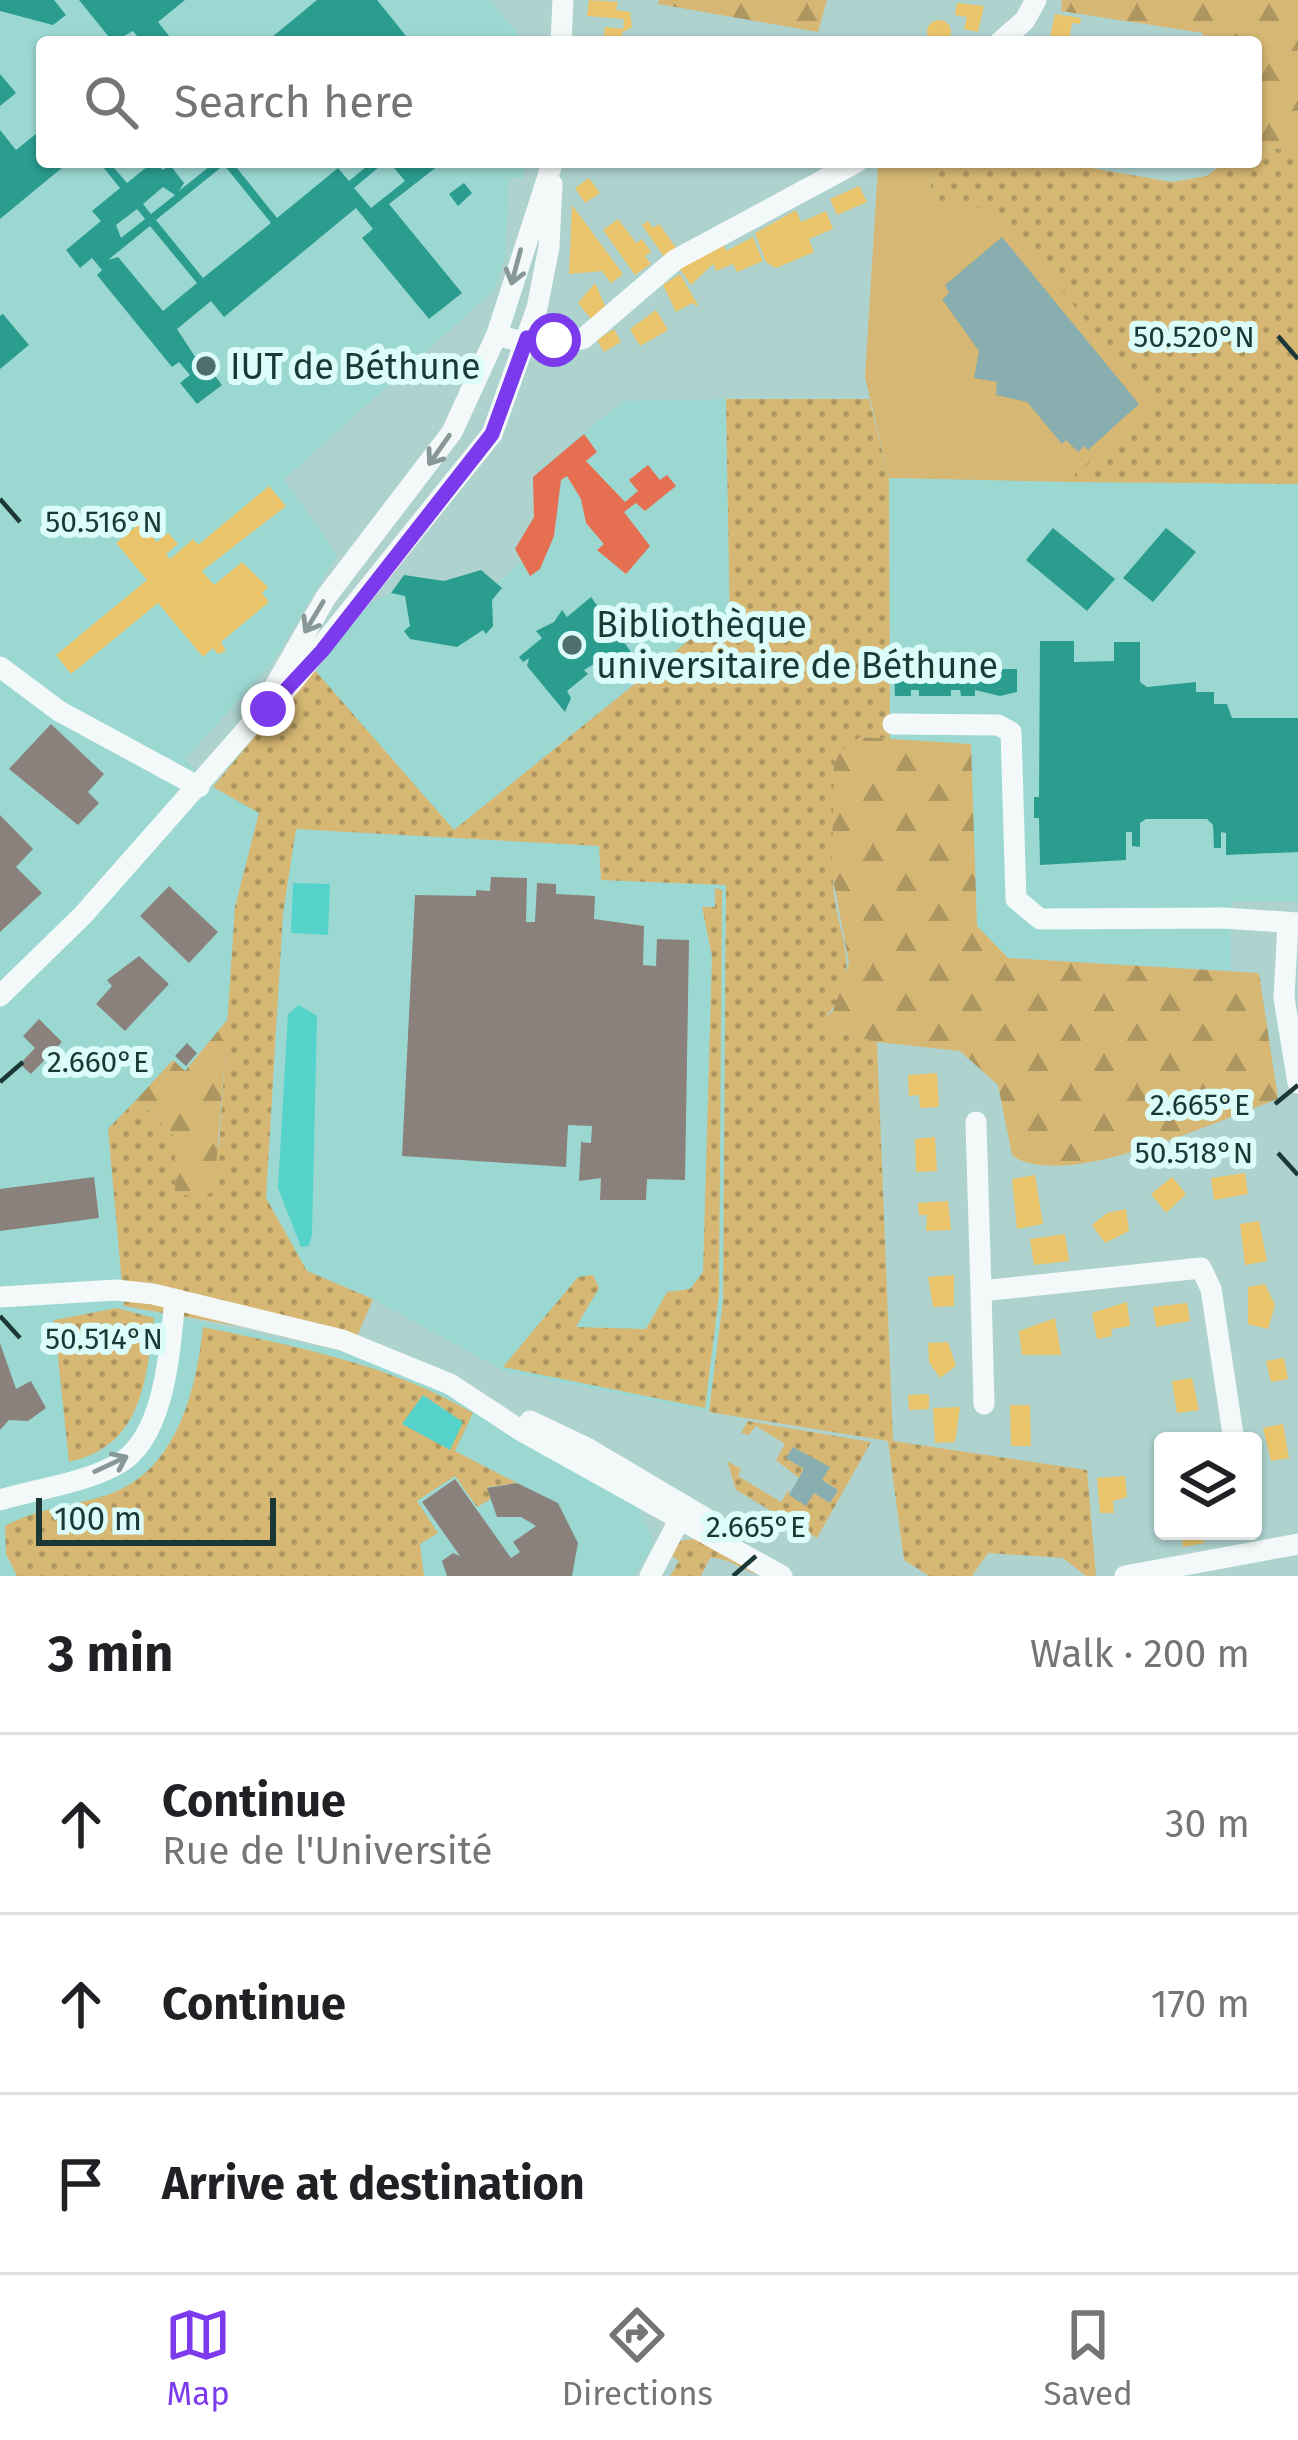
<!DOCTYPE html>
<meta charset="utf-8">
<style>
body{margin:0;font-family:"Fira Sans",sans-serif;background:#f2f2f2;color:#202124}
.controls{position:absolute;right:36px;bottom:36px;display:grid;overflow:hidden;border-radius:12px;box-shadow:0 3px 9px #0004}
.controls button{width:108px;height:108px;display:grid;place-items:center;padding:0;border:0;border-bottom:3px solid #e0e0e0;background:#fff;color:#202124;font:60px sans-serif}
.scale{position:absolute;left:36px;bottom:30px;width:240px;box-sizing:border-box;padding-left:12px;border:6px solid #1c3836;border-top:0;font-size:33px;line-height:42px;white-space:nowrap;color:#1c3836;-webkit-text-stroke:9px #dbfcf8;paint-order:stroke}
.stop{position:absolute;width:36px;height:36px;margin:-27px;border:9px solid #7c3aed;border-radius:50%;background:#fff}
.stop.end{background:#7c3aed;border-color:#fff;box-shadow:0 3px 12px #0008}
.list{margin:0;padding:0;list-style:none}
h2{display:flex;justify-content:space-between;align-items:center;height:156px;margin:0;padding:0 48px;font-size:51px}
h2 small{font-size:39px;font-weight:400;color:#757577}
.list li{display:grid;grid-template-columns:78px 1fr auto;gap:36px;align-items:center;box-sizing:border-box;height:180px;padding:0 48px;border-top:3px solid #e0e0e0}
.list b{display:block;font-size:45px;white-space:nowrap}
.list p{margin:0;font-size:39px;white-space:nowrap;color:#757577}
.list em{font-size:39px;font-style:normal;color:#757577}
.icon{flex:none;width:66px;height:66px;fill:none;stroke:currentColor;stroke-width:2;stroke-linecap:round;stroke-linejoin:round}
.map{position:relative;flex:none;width:1298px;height:1576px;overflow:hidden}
.search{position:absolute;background:#fff;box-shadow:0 3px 9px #0004;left:36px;right:36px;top:36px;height:132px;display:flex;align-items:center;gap:30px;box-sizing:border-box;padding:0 42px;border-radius:12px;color:#757577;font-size:45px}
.sheet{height:696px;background:#fff}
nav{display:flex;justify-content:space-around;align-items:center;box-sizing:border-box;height:168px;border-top:3px solid #e0e0e0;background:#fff;font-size:33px;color:#757577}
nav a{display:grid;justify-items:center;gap:6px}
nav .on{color:#7c3aed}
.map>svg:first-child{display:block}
.built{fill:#9cd8d2}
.grass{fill:url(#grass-dots)}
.forest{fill:url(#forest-firs)}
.pitch{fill:#d6b773}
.water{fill:#55d3cb}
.homes{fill:#e9c46a}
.shops{fill:#e76f51}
.schools{fill:#2a9d8f;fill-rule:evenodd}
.industry{fill:#8a817c}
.building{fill:#89aeaf}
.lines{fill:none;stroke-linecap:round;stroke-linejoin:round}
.minor{stroke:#f3f8f8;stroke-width:21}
.oneway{stroke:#889897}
.route{stroke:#7c3aed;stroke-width:15}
.ticks{fill:none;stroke:#1c3836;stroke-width:4.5}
.poi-dot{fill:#4f6e6c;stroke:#dbfcf8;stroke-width:4.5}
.labels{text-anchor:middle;stroke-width:12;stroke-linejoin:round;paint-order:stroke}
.poi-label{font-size:36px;fill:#1c3836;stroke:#dbfcf8;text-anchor:start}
.ticks-label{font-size:30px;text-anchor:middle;fill:#1c3836;stroke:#dbfcf8;stroke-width:12;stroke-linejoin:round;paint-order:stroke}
</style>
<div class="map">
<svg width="1298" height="1576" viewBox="0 0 1298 1576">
<defs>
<pattern id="grass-dots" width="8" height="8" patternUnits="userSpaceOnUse" patternTransform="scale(3)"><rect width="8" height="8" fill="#d6b773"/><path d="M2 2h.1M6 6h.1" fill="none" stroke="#ad965f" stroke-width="1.8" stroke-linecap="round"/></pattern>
<pattern id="forest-firs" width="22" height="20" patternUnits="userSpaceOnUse" patternTransform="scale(3)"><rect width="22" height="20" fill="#d6b773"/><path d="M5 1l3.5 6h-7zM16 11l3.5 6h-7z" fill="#ad965f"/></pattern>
</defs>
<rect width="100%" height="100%" fill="#aed3cf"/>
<!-- built -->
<path class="built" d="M0,0H490L524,42H42V162H524L523,179L509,178L505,258L493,291L284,479L337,555L272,663L185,759L213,787L259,812L235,907L228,1019L185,1071L173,1061L124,1263V1306L350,1353L442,1392L639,1509L654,1543L634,1576H0Z
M726,399L730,629L453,830L312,667L366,605L391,593L404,575L444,581L481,570L495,585L507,575L524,560L515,549L534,517L537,469L569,450L567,446L624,401Z
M889,478L1298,484V901H1231V971L1008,958L977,926L971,745L890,739Z
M296,829L600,846L601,880L726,885L723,1301L709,1412L504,1371L373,1299L307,1271L266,1198L283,913Z"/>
<!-- grass -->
<path class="grass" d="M1256,146L1298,151V484L1072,482L1075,472L1156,409L931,200L930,162H1056L1172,182L1207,176L1225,162H1256Z
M726,399H869L889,478L890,739L860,737C852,780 839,823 834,867C826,926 877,973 816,1026L877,1042L893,1441L1087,1470L1096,1576H1086L1063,1558L988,1553L972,1576H929L904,1560L888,1441L709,1412L723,1301L726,885L601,880L599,846L296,829L283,913L266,1198L307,1271L373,1299L350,1353L244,1327L124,1306L108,1129L137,1099L175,1137L219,1146L235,907L259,813L213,787L312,667L454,830L704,628L730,629Z
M715,888L722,890L719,1295L705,1408L503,1367L578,1277L593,1275L599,1288L576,1327L646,1329L667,1292L690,1289L703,1272L712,956L702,907H715Z
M117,1308L154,1318C146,1382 142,1446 69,1462L54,1320Z
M203,1327C298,1347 389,1364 473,1413L455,1451L517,1483L488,1487L491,1499L477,1507L455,1476L417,1501L438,1533L420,1544L424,1576H17L6,1554L5,1526C36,1509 71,1506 104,1496C176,1474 196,1392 203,1327Z
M748,1421L871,1442L817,1538L736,1490L727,1461L741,1469L738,1476L781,1502L789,1489V1495L814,1493L830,1503L838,1490L822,1480L829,1467L793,1447L787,1458L804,1469L799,1478L776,1460L785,1444L756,1426L749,1435L741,1433Z
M693,1539L700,1540L769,1576C747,1576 733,1557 710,1558L701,1576H670L679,1561L671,1555L679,1541Z"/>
<!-- forest -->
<path class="forest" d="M659,0H827L818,32L658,4Z
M1062,0H1298V151L1256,146V42H1203V33L1061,11Z
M860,737L971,744L977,926L1008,958L1259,973L1278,1099C1220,1119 1063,1193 1012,1155L998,1085L960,1051L877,1042L815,1026L833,1011L849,963L832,873L834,757Z
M228,1019L214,1193L175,1196V1137L137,1099L173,1060L185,1071Z"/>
<!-- pitch -->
<path class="pitch" d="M885,162H930L931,200L998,211L1157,409L1076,472L1072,482L889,478L865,377L878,166Z"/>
<!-- water -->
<path class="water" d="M293,883L330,884L328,935L291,933Z
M299,1005L317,1016L312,1235L309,1246L301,1247L278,1188L288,1014Z
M423,1395L463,1422L450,1450L402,1424Z"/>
<!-- homes -->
<path class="homes" d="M589,0L618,2L616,10L630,12L632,27L623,32L624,19L587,16Z
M957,3L984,6L978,32L964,29L967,17L955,15Z
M1055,14L1081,18L1080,24L1072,23L1069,42H1049Z
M927 32a12 12 0 1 1 24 0a12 12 0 1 1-24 0Z
M605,27L623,29L621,42H603Z
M589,178L600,193L585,203L575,188Z
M859,186L867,202L837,215L830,199Z
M572,205L623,274L611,283L602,271L569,274Z
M796,210L801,222L826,211L833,229L809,239L814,252L776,268L766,262L755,233Z
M618,219L636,243L642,239L651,252L645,256L651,264L635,275L603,230Z
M648,221L653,228L659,224L677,249L664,257L642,225Z
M753,237L763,261L737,272L733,264L716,271L713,264L691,285L680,269L723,244L726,251Z
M680,274L699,307L692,303L676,312L663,285Z
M595,283L606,308L592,320L578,303Z
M656,310L668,330L640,346L630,329Z
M614,329L621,342L604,352L597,340Z
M269,486L286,506L202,571L214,585L242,562L268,587L262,593L269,602L221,642L226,651L218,654L213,648L203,657L158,603L71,674L56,655L147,580L116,543L140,523L157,542L168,533L178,544L166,554L170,559L193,539L198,545Z
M937,1073L939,1107L920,1108L919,1095L909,1096L908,1075Z
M935,1137L937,1171L916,1172L915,1139Z
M1245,1173L1248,1194L1214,1200L1211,1178Z
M1035,1175L1043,1224L1017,1229L1012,1179Z
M1172,1177L1186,1194L1166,1213L1151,1194Z
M948,1201L951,1230L926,1231L927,1215H919L918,1203Z
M1126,1209L1129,1231L1105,1243L1092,1225L1107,1213Z
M1259,1221L1267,1261L1245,1265L1240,1224Z
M1065,1234L1069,1261L1034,1265L1030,1239Z
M954,1275V1306L933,1307L928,1277Z
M1265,1284L1275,1305L1268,1329L1248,1324V1287Z
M1127,1302L1130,1326L1111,1329L1112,1336L1097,1339L1092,1313Z
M1187,1303L1190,1321L1156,1327L1153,1307Z
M1055,1318L1061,1355H1022L1019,1331Z
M948,1342L956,1366L940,1378L929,1362L928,1343Z
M1284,1358L1288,1379L1271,1382L1266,1361Z
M1192,1378L1199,1410L1177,1413L1172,1381Z
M929,1394V1409L909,1410L908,1395Z
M1010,1405H1030L1031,1446H1011Z
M960,1407L955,1442L935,1443L933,1408Z
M1283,1424L1289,1458L1271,1461L1263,1428Z
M1125,1476L1127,1497L1113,1501L1114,1513H1100L1097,1478Z
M1181,1531H1201L1204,1543L1183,1547Z"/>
<!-- shops -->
<path class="shops" d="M584,434L597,452L586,461L625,502L638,491L629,480L648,465L660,480L667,475L676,486L645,511L636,503L624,512L650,546L626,574L597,550L604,544L586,523L581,499L567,476L561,480L554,536L540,569L530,576L515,549L534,517L533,477Z"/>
<!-- schools -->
<path class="schools" d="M0,0H54L66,15L53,25L0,11Z
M79,0H185L158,22L174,42H142L133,31L113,42Z
M317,0H377L411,42H266Z
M0,74L16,93L0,106Z
M42,129V162H69L0,219V130L16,150Z
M99,162H109L127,183L153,162L163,170L170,165L184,183L179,191L215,162H232L277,218L338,168L349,181L372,162H385L354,188L371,208L405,181L389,162H443L389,204L462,293L429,319L362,238L373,229L356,208L224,317L211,301L177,329L201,366L205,363L222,385L197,404L180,383L190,375L179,362L172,367L97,275L102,270L92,258L80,268L66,250L101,221L92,211L120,188ZM224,165L271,223L203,278L156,220ZM163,187L175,195L151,214L143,204ZM137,209L145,219L121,238L116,225ZM150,226L197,283L163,311L118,257L108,260Z
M464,183L472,193L458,206L449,194Z
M3,314L29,345L0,369V316Z
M1053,528L1115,579L1087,611L1026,560Z
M1166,528L1196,552L1153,602L1123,578Z
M481,570L502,588L492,600L493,626L486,634L483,630L457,647L410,639L404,631L410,626L405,596L391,593L404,575L444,581Z
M591,597L634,656L620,659L614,652L584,670L588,674L567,691L571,698L565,712L527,666L529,658L523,662L519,657L542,638L536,631L554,622L562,610L567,617Z
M1040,641H1074V662L1114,661V642H1140V682L1147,687L1196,682V692H1214V704H1227L1232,718H1298V852L1226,855V833L1221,832V848H1214L1213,825L1207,819H1146L1140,823V847L1132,846V832H1126V860L1040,865L1039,818H1034V797H1039Z
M1017,669V692L1000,696L975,690V696H961L960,690H951V696H919V690H911V696H895L894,670Z"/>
<!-- industry -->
<path class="industry" d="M51,724L104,774L88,792L99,803L78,825L9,769Z
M0,815L33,849L16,867L42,893L0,932Z
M491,877L527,878L526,922H535L537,883L556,884V894L595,896L594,919L644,926L643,965L656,966L657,939L689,940L685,1180L647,1179L646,1200H600L601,1178L579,1181L581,1142L591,1143L592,1126L568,1125L566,1167L402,1156L415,895L476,896V890L490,891Z
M169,886L218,932L189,963L140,916Z
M139,956L169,984L125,1031L96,1004L112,986L107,980Z
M39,1019L62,1042L31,1074L20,1064L35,1048L23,1036Z
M187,1043L197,1053L186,1066L175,1056Z
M94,1177L99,1218L0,1231V1189Z
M0,1343L16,1389L31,1381L46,1408L28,1421L9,1420L0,1430Z
M455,1479L511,1558L520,1552L513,1542L536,1526L521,1517H497L487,1488L517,1483L558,1503L578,1543L572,1576H447L442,1561L453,1553L460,1556L422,1502Z"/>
<!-- building -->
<path class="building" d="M1002,237L1139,404L1088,450L1085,446L1078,452L1066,440L1062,444L1027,402L996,395L997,382L974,378L979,351L942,299L949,293L945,285Z
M793,1447L830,1467L822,1480L838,1490L830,1503L814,1493L806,1506L789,1495L804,1469L786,1458Z"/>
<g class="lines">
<!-- minor -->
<path class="minor" d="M561,42L563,0
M1000,42L1025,20L1036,0
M497,334C515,344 564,345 584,338L675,260L857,162
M0,667L59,711L199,787
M283,694L492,434L537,308L549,247L552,184
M893,724L998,725L1011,732L1016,899L1040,919L1224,918L1298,923
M1288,923L1284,998L1298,1083
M0,996L83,915L256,719L326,597L452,432L497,334L552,164
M976,1122L981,1291
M0,1297L116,1290L153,1294L342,1340L450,1384L520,1430L782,1576
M984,1404L981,1291L1201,1268L1211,1289L1234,1441
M530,1421L587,1448L717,1525
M0,1500C36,1489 85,1483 118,1464C166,1437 170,1347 175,1299
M650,1576L686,1507
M1125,1576L1298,1544"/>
</g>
<!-- one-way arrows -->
<defs><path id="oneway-shaft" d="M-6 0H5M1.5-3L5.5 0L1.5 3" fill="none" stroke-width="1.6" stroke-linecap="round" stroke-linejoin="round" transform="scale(3)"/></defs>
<g class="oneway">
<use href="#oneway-shaft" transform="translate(516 267) rotate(105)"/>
<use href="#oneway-shaft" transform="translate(439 450) rotate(125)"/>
<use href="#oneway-shaft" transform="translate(314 617) rotate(121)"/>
<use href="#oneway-shaft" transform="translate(111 1464) rotate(-25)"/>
</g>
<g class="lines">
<!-- route -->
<path class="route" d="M268,709L322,651L492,434L527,338L554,340"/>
</g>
<!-- ticks -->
<path class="ticks" d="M1278,336L1298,359M0,499L20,522M0,1082L23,1062M1275,1104L1298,1085M1278,1153L1298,1175M0,1316L20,1338M733,1576L756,1556"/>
<!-- markers -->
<g class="poi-dot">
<circle cx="206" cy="366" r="12"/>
<circle cx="572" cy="645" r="12"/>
</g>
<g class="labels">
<!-- poi labels -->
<g class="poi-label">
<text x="230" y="379">IUT de Béthune</text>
<text x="596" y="637">Bibliothèque<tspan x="596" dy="41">universitaire de Béthune</tspan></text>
</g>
</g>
<g class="ticks-label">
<text x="1194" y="347">50.520°N</text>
<text x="104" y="532">50.516°N</text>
<text x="98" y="1072">2.660°E</text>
<text x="1200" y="1115">2.665°E</text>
<text x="1194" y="1163">50.518°N</text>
<text x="104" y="1349">50.514°N</text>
<text x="756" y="1537">2.665°E</text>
</g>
</svg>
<div class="controls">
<button><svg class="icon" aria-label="layers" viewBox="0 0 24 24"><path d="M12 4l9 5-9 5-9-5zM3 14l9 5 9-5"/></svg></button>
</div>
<div class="scale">100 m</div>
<div class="stop" style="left:554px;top:340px"></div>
<div class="stop end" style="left:268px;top:709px"></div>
<div class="search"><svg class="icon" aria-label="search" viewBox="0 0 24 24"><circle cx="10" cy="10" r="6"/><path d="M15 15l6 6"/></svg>Search here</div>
</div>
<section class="sheet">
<h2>3 min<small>Walk · 200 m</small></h2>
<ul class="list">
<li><svg class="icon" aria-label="ahead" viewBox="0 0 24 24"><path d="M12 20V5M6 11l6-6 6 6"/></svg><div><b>Continue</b><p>Rue de l'Université</p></div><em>30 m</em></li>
<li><svg class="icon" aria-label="ahead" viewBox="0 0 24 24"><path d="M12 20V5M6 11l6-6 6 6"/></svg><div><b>Continue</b></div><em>170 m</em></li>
<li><svg class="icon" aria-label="arrive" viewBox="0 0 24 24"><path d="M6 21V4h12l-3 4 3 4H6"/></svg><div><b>Arrive at destination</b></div></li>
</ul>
</section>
<nav>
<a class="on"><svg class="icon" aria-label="map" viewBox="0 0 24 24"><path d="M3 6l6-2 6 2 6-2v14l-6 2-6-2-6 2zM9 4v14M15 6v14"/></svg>Map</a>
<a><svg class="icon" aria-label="directions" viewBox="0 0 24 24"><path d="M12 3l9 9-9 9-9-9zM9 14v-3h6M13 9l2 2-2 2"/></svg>Directions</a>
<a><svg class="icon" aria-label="saved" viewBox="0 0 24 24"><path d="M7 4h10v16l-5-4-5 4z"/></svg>Saved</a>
</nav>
